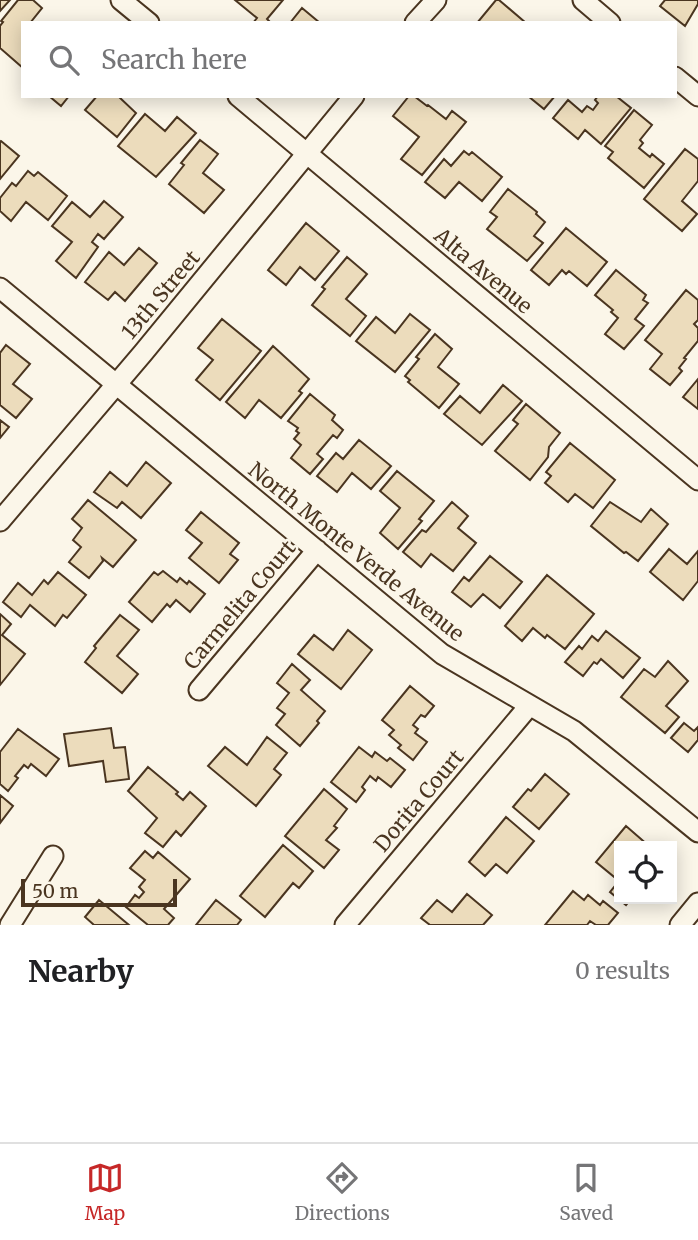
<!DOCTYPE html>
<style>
body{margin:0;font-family:Merriweather,serif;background:#f2f2f2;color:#202124}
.controls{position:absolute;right:21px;bottom:21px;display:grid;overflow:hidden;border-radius:0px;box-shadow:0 4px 18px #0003}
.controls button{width:63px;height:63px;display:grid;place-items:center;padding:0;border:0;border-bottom:2px solid #e0e0e0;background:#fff;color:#202124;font:35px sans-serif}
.scale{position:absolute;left:21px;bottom:18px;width:156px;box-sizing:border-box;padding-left:7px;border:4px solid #4a3520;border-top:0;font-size:19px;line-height:24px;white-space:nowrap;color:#4a3520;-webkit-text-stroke:5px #fbf6e9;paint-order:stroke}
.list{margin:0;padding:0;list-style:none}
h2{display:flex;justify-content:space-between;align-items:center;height:91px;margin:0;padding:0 28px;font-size:30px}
h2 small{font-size:23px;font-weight:400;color:#757577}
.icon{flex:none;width:38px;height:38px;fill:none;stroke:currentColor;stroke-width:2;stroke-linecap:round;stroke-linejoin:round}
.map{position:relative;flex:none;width:698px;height:925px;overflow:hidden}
.search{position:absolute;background:#fff;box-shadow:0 4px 18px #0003;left:21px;right:21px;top:21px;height:77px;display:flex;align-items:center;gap:18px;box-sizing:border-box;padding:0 24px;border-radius:0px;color:#757577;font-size:26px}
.sheet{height:217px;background:#fff}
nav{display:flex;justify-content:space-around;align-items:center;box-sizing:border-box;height:98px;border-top:2px solid #e0e0e0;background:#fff;font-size:19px;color:#757577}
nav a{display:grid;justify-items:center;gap:4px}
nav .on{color:#c62828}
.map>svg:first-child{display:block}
.building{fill:#ecdcbc;stroke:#4a3520;stroke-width:2}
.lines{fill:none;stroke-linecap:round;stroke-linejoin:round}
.minor-casing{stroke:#4a3520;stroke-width:23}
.minor{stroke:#fbf6e9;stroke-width:19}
.labels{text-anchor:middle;stroke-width:5;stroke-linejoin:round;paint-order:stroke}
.street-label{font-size:21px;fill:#4a3520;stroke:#fbf6e9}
</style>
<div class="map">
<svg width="698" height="925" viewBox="0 0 698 925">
<rect width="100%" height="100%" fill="#fbf6e9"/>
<!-- building -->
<path class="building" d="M0,0H10L0,11Z
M18,0H33L42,8L30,23H23V68L0,48V26L3,22L1,21Z
M235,0H283L267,19L271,23H253L257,18Z
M496,0H499L526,23H477Z
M665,0H698V4L685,26L660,6Z
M302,8L320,23H290Z
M49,96H69L61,106Z
M97,96H118L136,113L117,137L85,110Z
M409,96H414L427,106L428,105L446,119L452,111L466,122L422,175L401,159L419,137L393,116Z
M528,96H555L544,109Z
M598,96H616L631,108L601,144L585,130L578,139L553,118L568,100L582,112L587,106L593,110L598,103L595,100Z
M634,110L652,125L640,140L643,143L639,148L650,157L652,154L664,164L644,188L608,158L613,152L605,146Z
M145,114L165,131L177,117L196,133L156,177L118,146Z
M200,140L218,154L203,173L224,190L204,213L169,184L184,165L181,163Z
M1,141L19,156L0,179V142Z
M685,149L698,159V181L682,201L697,214L682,231L644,199Z
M464,151L469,155L472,152L502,177L482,201L459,182L445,198L425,182L444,159L451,166Z
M28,171L34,176L38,172L67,196L48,220L26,202L11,221L0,211V198L12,183L16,186Z
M508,189L537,212L536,214L545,222L534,236L543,243L527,261L487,229L497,217L490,212Z
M104,201L123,217L104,239L98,234L92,242L98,247L76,278L56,261L72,242L52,226L72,202L90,217Z
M306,223L339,251L315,280L300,267L286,285L268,270Z
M566,228L607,262L587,286L569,271L566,274L562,270L549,285L531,270Z
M139,248L157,263L125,301L115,292L108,300L85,282L109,252L124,265Z
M347,257L367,274L346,299L366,316L350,336L312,305L325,289L322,287Z
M616,270L646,295L643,300L648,303L635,319L644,326L624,349L605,334L618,318L611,312L613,310L595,295Z
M686,290L698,300V320L694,324L698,328V341L684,358L686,359L679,368L682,371L670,385L650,369L662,354L645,340Z
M410,314L430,330L395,372L356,341L376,317L395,333Z
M222,319L261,351L220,400L196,380L213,360L198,348Z
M435,334L452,349L438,367L459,384L439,408L408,382L410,380L405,376L419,359L416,357Z
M6,345L30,364L13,384L32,399L16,418L0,405V353Z
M273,346L309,379L299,391L302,393L281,418L259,400L245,418L226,402Z
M698,379V409L683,397Z
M503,385L522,401L482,445L444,414L460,396L480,413Z
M310,394L335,415L332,420L343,430L337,438L333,435L317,454L323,459L310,474L291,458L301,445L294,439L299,433L296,431L298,428L288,421Z
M526,404L560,433L549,447L548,457L530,480L495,451L518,424L513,420Z
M0,420L9,427L0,438Z
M359,440L391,466L371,489L352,473L337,492L317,476L336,453L343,459Z
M570,443L615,480L593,508L575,494L568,502L545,483L551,476L546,472Z
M146,462L171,483L141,518L122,502L117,508L94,492L110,472L127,486Z
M397,471L434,501L419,519L422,521L398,549L380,533L400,508L380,491Z
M88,500L136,540L113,567L102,558L103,561L89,578L69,562L81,547L73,540L82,528L72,519Z
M452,502L468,516L458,528L476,543L453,571L431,554L421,567L403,552L422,530L426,532Z
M610,502L641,522L651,509L668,524L638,561L626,552L624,553L591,526Z
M201,512L239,543L230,554L238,560L219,583L189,558L202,543L186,530Z
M669,549L687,564L698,551V581L683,600L650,572Z
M490,556L522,582L500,608L483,594L471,607L452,592L464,577L469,581Z
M163,571L177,582L180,578L187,584L189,581L205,594L190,612L176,600L170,607L167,604L152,622L129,602L154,572L158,575Z
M58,572L86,595L67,618L63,615L55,626L30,605L21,617L3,602L18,583L32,595L44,580L48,584Z
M547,575L594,614L565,649L547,635L545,638L533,628L522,641L505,626Z
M0,614L11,624L2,635L25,654L0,685Z
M120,615L139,630L117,656L138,674L122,693L85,662L96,648L94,646Z
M348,630L372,650L341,689L298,654L314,635L333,650Z
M606,631L640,658L623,678L601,659L597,664L594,662L583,676L565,662L579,646L582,649L592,636L598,641Z
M668,661L688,681L666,706L679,717L665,733L621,697L644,669L655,677Z
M292,664L310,680L301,690L325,711L317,721L319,723L300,746L276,725L285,714L277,708L289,693L277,683Z
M410,686L434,706L425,717L421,715L413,725L418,729L415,733L427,742L413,760L398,748L401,745L389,735L394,730L382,720Z
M684,723L694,731L698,727V740L688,752L671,738Z
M111,728L114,748L125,747L129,779L106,782L103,761L69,766L64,734Z
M18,729L59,759L46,776L31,764L28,768L24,765L15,776L18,778L8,791L0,784V752Z
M267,737L287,753L274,769L281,775L256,806L208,766L225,747L247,765Z
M359,747L372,757L375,752L387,761L390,758L405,770L391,787L378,777L376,781L370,776L362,787L365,790L356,802L331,782Z
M148,767L178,792L176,794L183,800L190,792L206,806L181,836L176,831L163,847L145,833L157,818L128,791Z
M545,774L569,794L539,829L513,807L528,789L531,791Z
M324,789L347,809L334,826L337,828L326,840L339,850L324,868L285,836Z
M0,795L13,806L0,823Z
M506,817L534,841L507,873L496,864L485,876L469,862Z
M626,826L649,846H619V899H631L626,905L610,892L619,881L596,862Z
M283,845L313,871L299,888L293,883L265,917L240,896Z
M145,851L153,858L158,852L190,879L164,909L174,918L168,925H148L126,907L135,895L139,898L144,892L139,887L145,880L130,868Z
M573,891L584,900L588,895L600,905L603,901L618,913L608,925H596L590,921L587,925H545Z
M467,894L492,915L483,925H430L421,918L437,900L452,912Z
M99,900L129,925H94L85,917Z
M216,900L241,920L237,925H196Z"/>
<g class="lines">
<defs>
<path id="minor" d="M121,0L149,23
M583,0L610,23
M415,23L436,0
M675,77L698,96
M238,96L698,480
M0,288L442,654L574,731L698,832
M0,521L143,353L354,96
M199,690L317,550
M10,925L53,856
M345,925L529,706
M680,925L698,903"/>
</defs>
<!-- minor casing -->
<use href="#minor" class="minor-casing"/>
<!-- minor -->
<use href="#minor" class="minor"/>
</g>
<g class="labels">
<!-- street labels -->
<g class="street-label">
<text transform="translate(483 271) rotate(40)" y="7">Alta Avenue</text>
<text transform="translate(161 295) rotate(-50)" y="7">13th Street</text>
<text transform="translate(356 552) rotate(39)" y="7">North Monte Verde Avenue</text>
<text transform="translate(240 605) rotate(-50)" y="7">Carmelita Court</text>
<text transform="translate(419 801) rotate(-50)" y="7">Dorita Court</text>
</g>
</g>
</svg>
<div class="controls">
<button><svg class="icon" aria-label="locate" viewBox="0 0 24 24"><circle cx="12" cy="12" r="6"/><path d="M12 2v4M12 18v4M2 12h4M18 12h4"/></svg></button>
</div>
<div class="scale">50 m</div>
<div class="search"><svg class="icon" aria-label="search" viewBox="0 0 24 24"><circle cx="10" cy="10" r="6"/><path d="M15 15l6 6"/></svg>Search here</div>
</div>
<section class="sheet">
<h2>Nearby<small>0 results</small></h2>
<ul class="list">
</ul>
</section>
<nav>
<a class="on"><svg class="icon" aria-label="map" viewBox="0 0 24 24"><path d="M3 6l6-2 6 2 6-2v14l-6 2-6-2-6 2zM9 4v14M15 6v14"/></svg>Map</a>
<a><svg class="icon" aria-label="directions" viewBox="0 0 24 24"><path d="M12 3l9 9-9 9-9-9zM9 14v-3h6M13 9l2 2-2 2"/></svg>Directions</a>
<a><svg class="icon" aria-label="saved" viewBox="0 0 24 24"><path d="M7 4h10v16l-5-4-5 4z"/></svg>Saved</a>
</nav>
